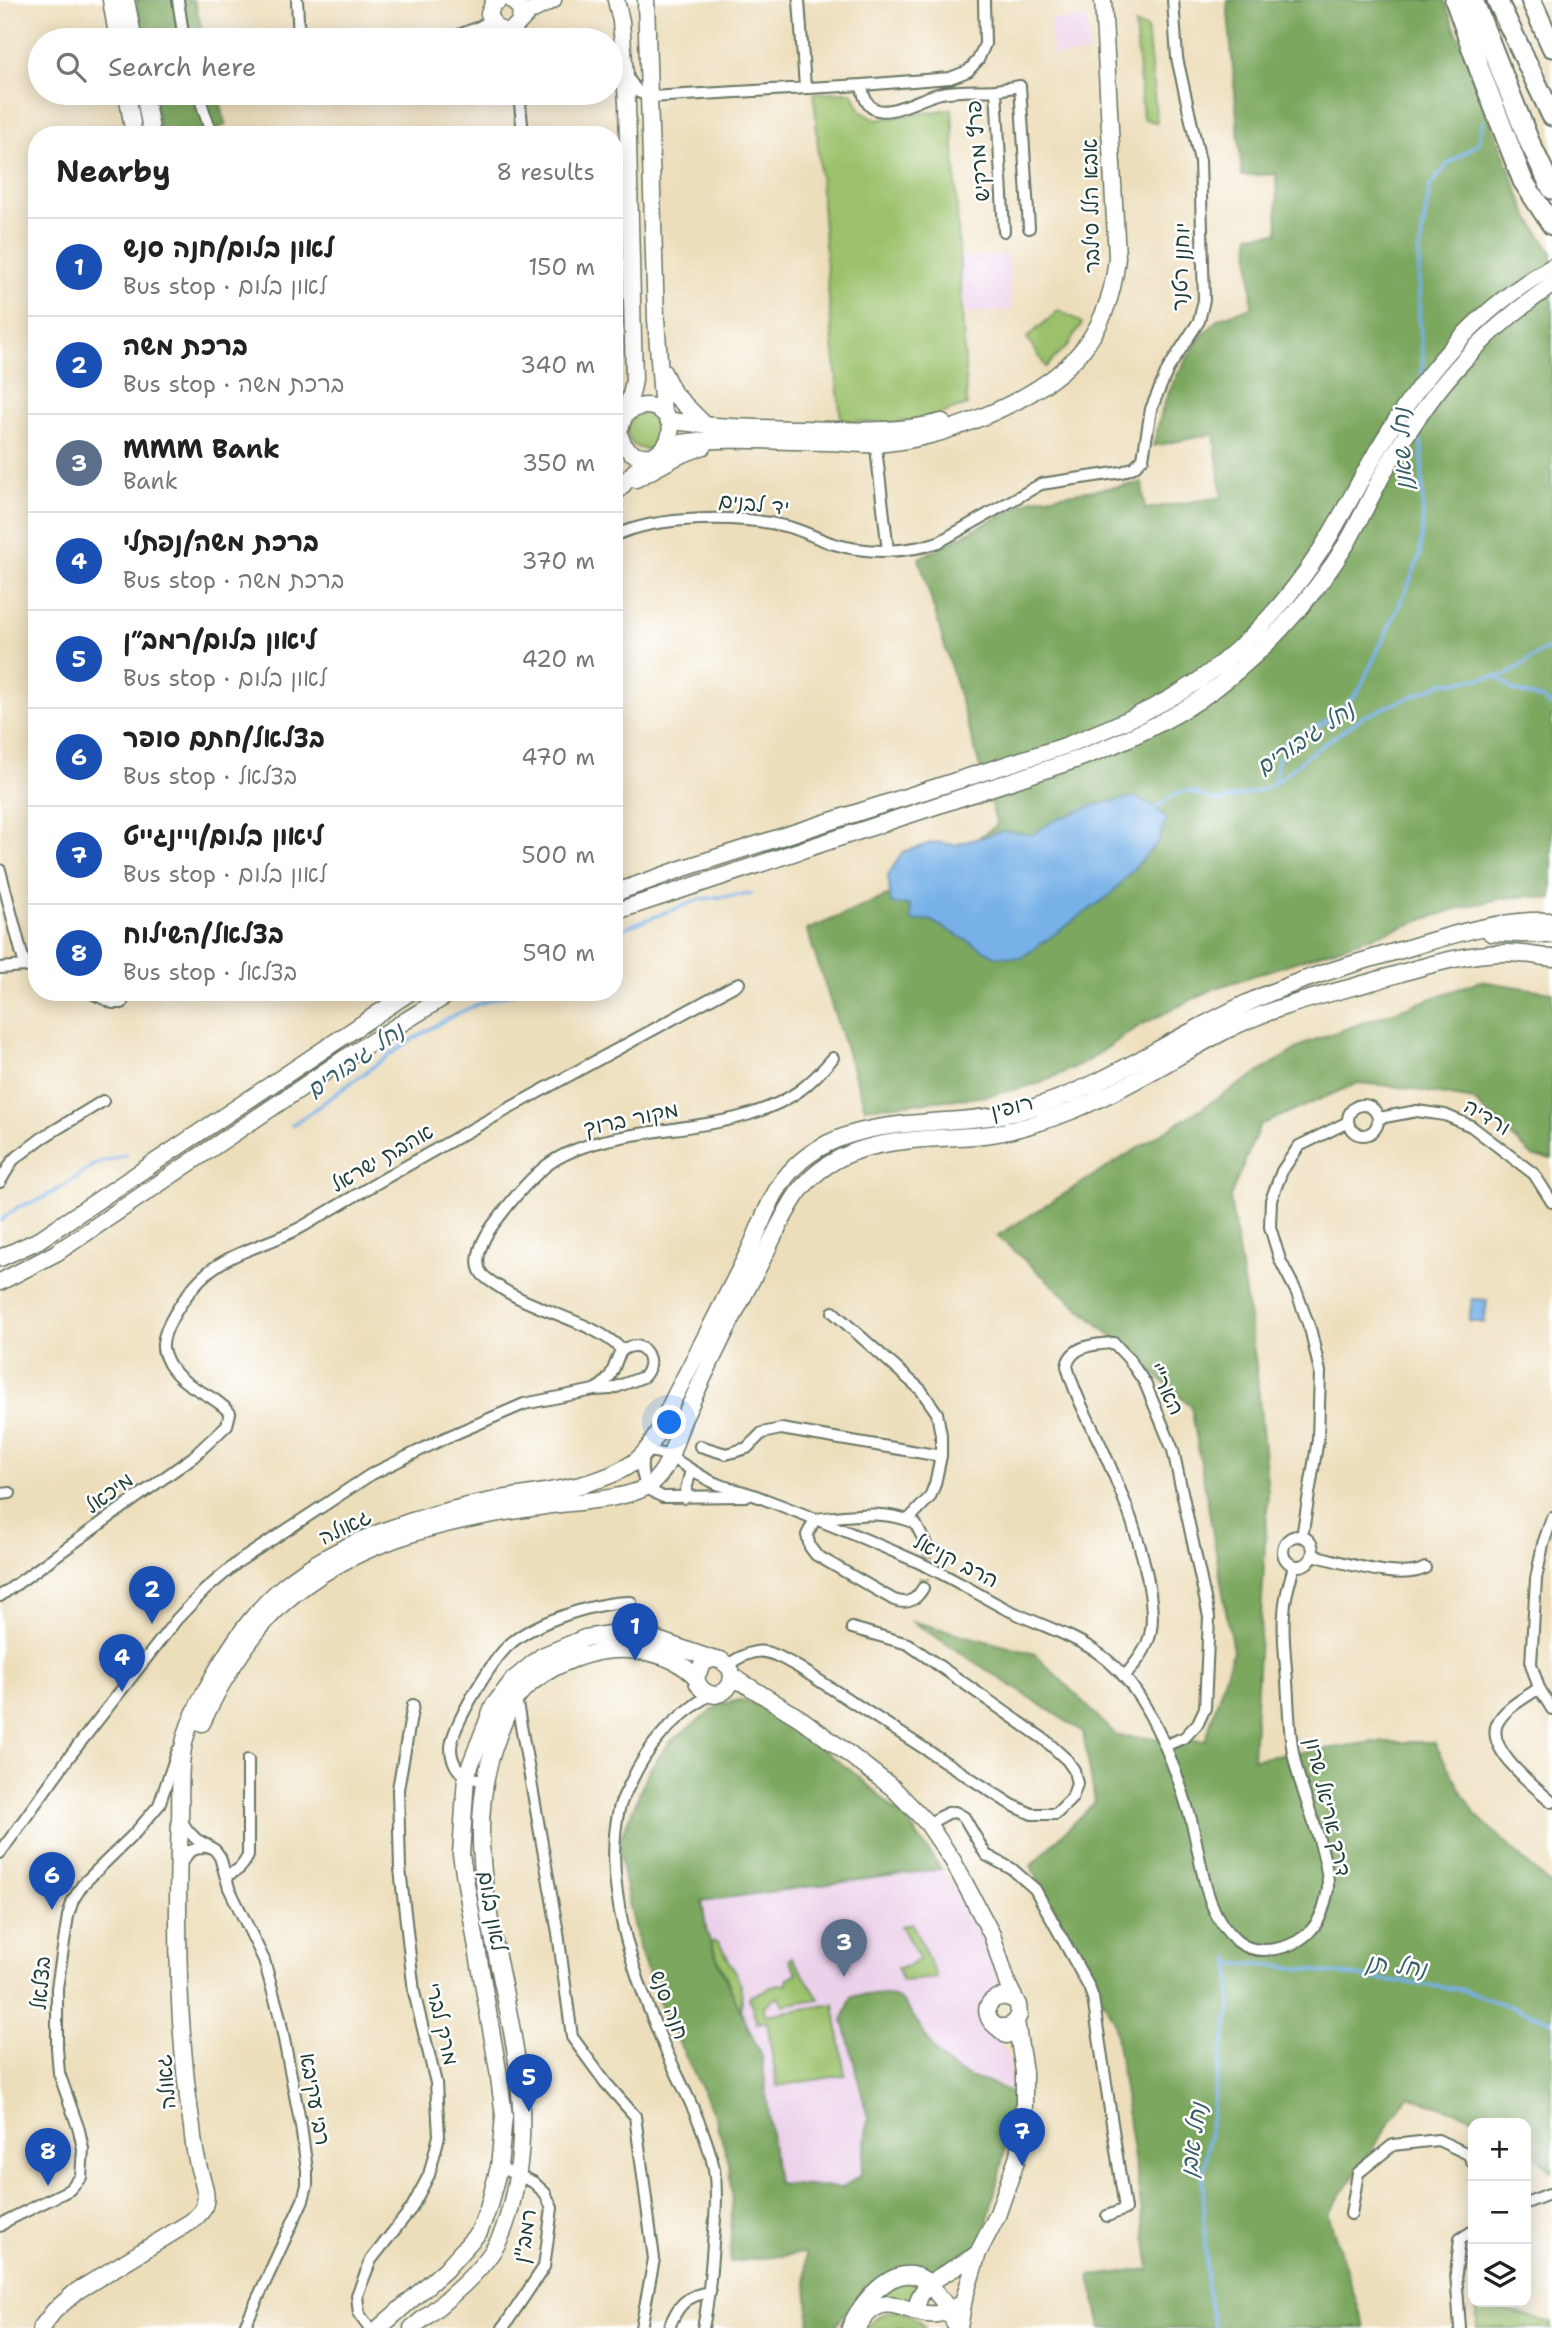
<!DOCTYPE html>
<meta charset="utf-8">
<style>
body{margin:0;font-family:"Shantell Sans","Playpen Sans Hebrew",sans-serif;background:#f2f2f2;color:#222}
.controls{position:absolute;right:21px;bottom:21px;display:grid;overflow:hidden;border-radius:14px;box-shadow:0 4px 18px #0003}
.controls button{width:63px;height:63px;display:grid;place-items:center;padding:0;border:0;border-bottom:2px solid #e0e0e0;background:#fff;color:#222;font:35px sans-serif}
.you{position:absolute;left:670px;top:1423px;width:24px;height:24px;margin:-18px;border:5px solid #fff;border-radius:50%;background:#1a73e8;box-shadow:0 0 0 10px #1a73e833}
.badge{display:grid;place-items:center;width:46px;height:46px;border-radius:50%;background:#111827;color:#fff;font-size:23px;font-weight:700}
.pin{position:absolute;translate:-50% -58px;filter:drop-shadow(0 2px 4px #0008)}
.pin::after{content:'';position:absolute;top:37px;width:24px;height:21px;background:inherit;clip-path:polygon(0 0,100% 0,50% 100%)}
.list{margin:0;padding:0;list-style:none}
h2{display:flex;justify-content:space-between;align-items:center;height:91px;margin:0;padding:0 28px;font-size:30px}
h2 small{font-size:23px;font-weight:400;color:#767676}
.list li{display:grid;grid-template-columns:46px 1fr auto;gap:21px;align-items:center;box-sizing:border-box;height:98px;padding:0 28px;border-top:2px solid #e0e0e0}
.list b{display:block;font-size:26px;white-space:nowrap}
.list p{margin:0;font-size:23px;white-space:nowrap;color:#767676}
.list em{font-size:23px;font-style:normal;color:#767676}
.icon{flex:none;width:38px;height:38px;fill:none;stroke:currentColor;stroke-width:2;stroke-linecap:round;stroke-linejoin:round}
.map{position:relative;flex:none;width:1552px;height:2328px;overflow:hidden}
.search{position:absolute;background:#fff;box-shadow:0 4px 18px #0003;left:28px;top:28px;width:595px;height:77px;display:flex;align-items:center;gap:18px;box-sizing:border-box;padding:0 24px;border-radius:38px;color:#767676;font-size:26px}
.panel{position:absolute;background:#fff;box-shadow:0 4px 18px #0003;left:28px;top:126px;width:595px;height:875px;border-radius:28px}
.map>svg:first-child{display:block}
.built{fill:#ecd1ea}
.green{fill:#9bc16b;stroke:#5d7f50;stroke-width:2}
.forest{fill:#7ca75f;stroke:#4e724a;stroke-width:2}
.water{fill:#77b1e8;stroke:#4b778e;stroke-width:2}
.lines{fill:none;stroke-linecap:round;stroke-linejoin:round}
.stream{stroke:#77b1e8;stroke-width:3.5}
.street-tunnel{stroke:#c4bea0;stroke-width:10;stroke-dasharray:10 5;stroke-linecap:butt}
.street-casing{stroke:#677563;stroke-width:14}
.secondary-casing{stroke:#677563;stroke-width:19}
.highway-casing{stroke:#677563;stroke-width:23}
.street{stroke:#fff;stroke-width:10}
.secondary{stroke:#fff;stroke-width:16}
.highway{stroke:#fff;stroke-width:19}
.labels{text-anchor:middle;stroke-width:5;stroke-linejoin:round;paint-order:stroke}
.street-label{font-size:21px;fill:#1f3d34;stroke:#fff}
.water-label{font-size:23px;font-style:italic;fill:#39606a;stroke:#fff}
</style>
<div class="map">
<svg width="1552" height="2328" viewBox="0 0 1552 2328">
<rect width="100%" height="100%" fill="#fff"/>
<filter id="ink" filterUnits="userSpaceOnUse"><feTurbulence type="fractalNoise" baseFrequency=".0143" numOctaves="2"/><feDisplacementMap in="SourceGraphic" scale="14" xChannelSelector="R" yChannelSelector="G"/><feConvolveMatrix kernelMatrix="1 2 1 2 8 2 1 2 1" color-interpolation-filters="sRGB"/></filter>
<filter id="wash" filterUnits="userSpaceOnUse"><feTurbulence type="fractalNoise" baseFrequency=".00686" numOctaves="4" result="noise"/><feDisplacementMap in="SourceGraphic" scale="28" xChannelSelector="R" yChannelSelector="G"/><feGaussianBlur stdDeviation="1.57" result="paint"/><feColorMatrix in="noise" values="0 0 0 0 0 0 0 0 0 0 0 0 0 0 0 0 0 1.4 0 .05"/><feComposite in="paint" operator="in"/></filter>
<g filter="url(#wash)">
<rect width="100%" height="100%" fill="#eddebb"/>
<!-- built -->
<path class="built" d="M1087,18L1089,54L1052,56L1050,20Z
M1008,255L1011,311L964,313L960,257Z
M941,1869L967,1906L996,1970L998,1990L984,2006L978,2008L985,2034L997,2036L1006,2050L1011,2071L1013,2094L1002,2086L979,2081L955,2070L935,2052L843,2019L868,2118L861,2175L841,2188L777,2184L762,2058L722,1971L707,1933L702,1901Z"/>
<!-- green -->
<path class="green" d="M1135,25L1147,28L1157,123L1143,118Z
M852,92L861,111L876,120L952,109L967,405L931,417L894,423L841,421L830,314L814,93Z
M1059,310L1082,323L1069,344L1046,367L1027,338Z
M627 431a18 18 0 1 1 36 0a18 18 0 1 1-36 0Z
M912,1923L937,1978L902,1981L897,1968L908,1966L920,1959L901,1926Z
M714,1941L719,1943C730,1963 748,1986 740,2010L711,1943Z
M792,1957L819,1999L783,2005L778,1997L764,2006L765,2015L834,2004L845,2075L777,2086L767,2021L757,2023L749,1997L778,1984L787,1985V1979L797,1973L789,1959Z
M906,2279L923,2284L912,2307L875,2305L884,2290Z
M1477,2303L1552,2323V2328H1477Z
M900,2311L913,2316L925,2328H866C876,2315 884,2312 900,2311Z"/>
<!-- forest -->
<path class="forest" d="M136,0H194L205,40H143Z
M1227,0H1444L1527,214L1552,253V899L1529,896L1503,898L1456,909L1213,989L1139,1026L1088,1061L1041,1083L988,1096L865,1108L807,930L897,892L997,825L919,558L1033,499L1142,483L1145,509L1222,497L1214,434L1153,446L1164,403L1177,375L1200,338L1219,318L1252,307L1249,235L1278,233L1276,174L1242,176Z
M153,93H218L226,125L200,135H160Z
M1480,981L1552,992V1159L1534,1157L1473,1100L1400,1087L1358,1083L1260,1125L1230,1197L1256,1364L1268,1493L1253,1759L1374,1742H1434L1473,1812L1552,1887V2172L1526,2146V2123H1491L1408,2096L1328,2214L1365,2328H1101L1090,2276L1150,2269L1114,2021L1031,1866L1095,1802L1083,1732L911,1621L1035,1654L1117,1736L1205,1741L1233,1651L1191,1406L997,1236L1306,1043Z
M741,1700L759,1705L776,1715L858,1776L907,1821L941,1869L702,1901L707,1933L722,1971L762,2057L777,2184L841,2188L861,2175L868,2118L843,2019L852,1996C866,1996 887,1991 900,2000C907,2005 912,2015 917,2022C927,2039 936,2057 954,2069C972,2082 995,2081 1013,2094L1004,2154L985,2231L977,2251L952,2268L902,2271L871,2291L844,2314L835,2328H810L805,2253L730,2262L732,2206L729,2163L714,2115L655,1993L640,1951L623,1875L619,1842L649,1770L670,1742L721,1704Z"/>
<!-- water -->
<path class="water" d="M1133,797L1153,805L1167,819L1158,842L1110,895L1021,958L995,956L930,920L912,921L910,905L891,904L888,875L903,852L934,842L955,845L1003,831L1032,835L1053,821L1095,805Z
M1472,1299L1487,1300L1484,1323L1469,1321Z"/>
<g class="lines">
<!-- stream -->
<path class="stream" d="M1421,374L1423,359L1419,315V253L1430,186L1448,164L1479,143L1483,121
M1498,677L1513,690L1544,700L1552,707
M1282,746L1291,738L1317,727L1339,712L1359,690L1406,591L1420,555L1423,516L1422,449L1418,430
M1274,782L1279,757
M1153,810L1178,792L1190,791L1218,802L1261,790L1274,784L1308,755L1363,717L1444,683L1507,675L1552,645
M614,932L701,899L751,894
M292,1125C352,1085 407,1035 474,1006C487,1000 502,997 515,992
M0,1221L18,1207L41,1199L67,1184L95,1164L126,1155
M1231,1964H1263L1463,1990L1552,2021
M1215,2328L1207,2288L1203,2181L1216,2084L1231,2006L1230,1958"/>
</g>
</g>
<g filter="url(#ink)">
<g class="lines">
<!-- street-tunnel -->
<path class="street-tunnel" d="M923,1588L928,1552L926,1544"/>
<defs>
<path id="street" d="M178,0L184,40
M297,0L299,40
M799,0L805,88
M446,40L479,27L490,21
M627,77L638,92L650,97L862,85C867,135 915,98 941,93C959,90 978,91 996,90L1004,231
M862,85L950,78L968,71L978,60L985,44L984,0
M996,90L1020,86L1029,228
M198,93L212,135
M519,93L523,135
M875,439L888,551
M614,536C658,515 742,515 789,527C804,531 818,539 834,544C868,554 906,553 939,542L1041,484L1122,472L1134,467L1143,458L1151,409L1168,369L1199,321L1204,300L1200,161L1177,58L1173,0
M0,870L25,966
M0,968L25,966L37,970
M89,992L113,1003H122
M1348 1120a15 15 0 1 1 30 0a15 15 0 1 1-30 0Z
M1379,1118L1417,1111L1445,1115L1471,1126L1534,1174L1552,1202
M0,1182L13,1160L42,1138L103,1101
M833,1312L921,1390L937,1413L941,1435V1456L935,1484L930,1497L908,1520
M622,1350C595,1322 539,1312 504,1290C497,1285 488,1281 482,1274C472,1260 484,1237 493,1225C509,1204 525,1183 546,1166C596,1127 696,1134 756,1112C792,1100 809,1086 833,1058
M700,1446L726,1454L747,1448L762,1433L781,1429L941,1456
M646,1451C673,1452 691,1473 715,1483C731,1489 748,1492 764,1499C814,1518 864,1538 913,1560C944,1573 974,1592 1004,1608C1062,1636 1103,1640 1140,1698C1163,1735 1178,1775 1190,1816C1202,1857 1202,1912 1237,1941C1258,1958 1295,1949 1312,1929C1321,1919 1324,1907 1327,1894C1334,1869 1304,1799 1297,1770C1289,1742 1289,1710 1287,1681C1285,1654 1281,1624 1286,1597C1288,1587 1291,1577 1294,1566
M643,1455C639,1475 644,1489 663,1497L746,1496
M0,1494L10,1493
M684,1498L691,1470
M1552,1518L1543,1544L1536,1579L1531,1664L1539,1688L1552,1709
M1283 1551a15 15 0 1 1 30 0a15 15 0 1 1-30 0Z
M1302,1537L1318,1439L1320,1372L1311,1332L1297,1293L1280,1260L1270,1227L1271,1200L1282,1171L1299,1146L1348,1122
M1312,1555C1340,1561 1401,1582 1425,1568
M923,1588C916,1600 908,1605 894,1600L816,1555L810,1547L807,1535L815,1519C849,1516 883,1509 915,1523L926,1544
M0,1596L193,1457L227,1425L230,1413C211,1391 186,1391 169,1364C166,1358 162,1351 163,1344C164,1325 191,1286 207,1273C233,1250 276,1243 307,1224C448,1140 594,1062 739,983
M728,1665C758,1644 768,1650 798,1667L1012,1805L1032,1814H1056L1072,1798L1077,1784L1074,1770L1067,1760L1045,1740L908,1644L852,1628
M1124,1677C1133,1666 1144,1654 1148,1641C1154,1627 1152,1607 1150,1593C1143,1544 1123,1495 1103,1450C1090,1422 1075,1396 1067,1366C1071,1345 1096,1344 1114,1343L1128,1358L1145,1383L1173,1450L1209,1617L1205,1708L1198,1723L1185,1737L1167,1745
M1539,1688C1525,1698 1504,1708 1497,1724C1486,1750 1535,1787 1552,1802
M516,1698L558,1933L572,2037L605,2082L635,2116L654,2259L641,2328
M484,1781C472,1778 459,1776 454,1762C452,1758 451,1752 451,1747C453,1724 492,1660 510,1644C536,1621 597,1602 631,1602
M181,1820L188,1831L196,1839L215,1850L220,1857L229,1888L264,1960L279,2014L301,2126L307,2170V2185L303,2200L244,2328
M928,1824L948,1813L955,1812L964,1817L986,1855L1012,1869L1035,1889L1089,1987L1093,1998L1125,2209L1107,2216
M0,1853L69,1757L177,1619L205,1590L238,1562L370,1475L445,1438L524,1404L594,1390L611,1389L643,1377C657,1364 646,1339 626,1348C612,1354 620,1377 594,1390
M180,1864L190,1851L208,1845
M225,1875C238,1872 242,1867 248,1856V1760
M499,2167L533,2182L545,2193L552,2208L544,2267L503,2328
M1526,2203L1549,2194L1552,2195
M1351,2214L1358,2173L1393,2145L1438,2140L1468,2154L1473,2163
M0,2226L8,2220L69,2190L81,2177L83,2149L79,2130L59,2073L57,2048V1988L68,1916L73,1900L83,1884L135,1833L159,1805L178,1750
M369,2328L359,2314L357,2295L371,2260L411,2209L429,2175L439,2136L436,2083L414,1992L400,1869L398,1789L413,1705
M669,2328C677,2306 686,2295 710,2292
M703,2328C709,2300 711,2272 713,2243C715,2219 718,2194 714,2169C705,2125 679,2082 662,2041C633,1973 602,1883 619,1809C621,1800 626,1792 630,1784C649,1742 672,1720 710,1694
M1460,2328L1456,2273L1460,2239L1473,2231"/>
<path id="secondary" d="M111,0L118,40
M126,0L134,40
M500,0L493,4L489,14L495,27L503,31H511L529,12L553,0
M512,0L521,10L520,21
M646,0L656,319L663,413
M127,93L134,135
M144,93L152,135
M663,372L674,394L705,425
M668,420C712,428 758,428 803,429C850,430 897,434 942,422
M619,431C622,450 634,458 653,456
M614,444C622,423 631,401 634,379L627,103L621,21L616,0
M667,445C716,436 776,441 826,442C842,442 858,445 874,444C913,442 946,432 982,417C1059,385 1109,345 1117,257L1103,0
M636,479L678,456L704,446
M614,495C624,484 633,472 644,462C652,455 663,452 668,441C681,412 644,393 623,417
M614,893L684,868L1065,746C1110,728 1157,709 1198,681C1233,656 1267,623 1293,589C1325,550 1348,502 1373,458C1417,381 1474,310 1552,267
M614,912L1075,760C1118,744 1160,726 1199,700C1255,662 1312,601 1347,543C1362,517 1374,489 1389,463C1433,388 1480,334 1552,285
M1491,933L1552,935
M0,1258L37,1241L410,992
M0,1282L56,1253L347,1057L452,992
M732,1676L801,1719L850,1755L893,1788L928,1824L953,1861L992,1935L1008,1985L1018,2005L1019,2015L1016,2021L1009,2027H999
M202,1723C222,1678 256,1624 294,1594C364,1537 458,1518 545,1506C572,1502 630,1500 651,1484C671,1468 674,1440 684,1418C709,1364 735,1311 762,1260C773,1238 784,1213 798,1193C843,1133 917,1142 983,1135C1002,1133 1022,1128 1040,1122C1106,1102 1160,1065 1221,1033C1268,1008 1320,996 1371,982C1413,970 1458,954 1502,953C1518,952 1536,956 1552,958
M1006,2035C1001,2029 992,2025 989,2018C981,2001 1001,1992 1014,2000
M917,2312C915,2279 957,2271 978,2253
M858,2326C886,2283 905,2318 937,2314C944,2313 951,2309 957,2306
M41,2328L54,2311L77,2291L192,2221C198,2215 203,2212 205,2203C208,2189 199,2174 197,2160C194,2149 193,2138 192,2127C177,2029 176,1919 180,1820C181,1791 178,1759 187,1732C194,1711 205,1691 216,1672C234,1640 255,1610 284,1586C339,1540 426,1513 496,1500C541,1491 595,1489 633,1463C654,1449 663,1420 674,1398C699,1349 725,1300 749,1251C761,1226 770,1195 789,1173C844,1109 943,1130 1017,1112C1086,1094 1135,1061 1196,1029C1213,1020 1229,1012 1245,1004C1295,980 1349,965 1401,950C1451,935 1500,919 1552,921
M379,2328L445,2270L479,2232L488,2209L499,2167L504,2116L498,2070L461,1855L466,1776L494,1705L513,1680L542,1656L585,1638L616,1633L649,1637L712,1659L721,1660L730,1668C735,1681 729,1692 715,1695C704,1693 698,1688 696,1677L703,1663L712,1659
M412,2328C439,2306 482,2273 498,2242C509,2221 514,2194 518,2171C523,2137 522,2104 518,2070C505,1960 455,1846 498,1736C503,1724 508,1708 516,1698C535,1674 569,1658 598,1652C631,1646 672,1652 696,1677
M850,2328C859,2304 894,2261 923,2279C929,2282 934,2289 938,2295C947,2306 952,2314 956,2328
M959,2328L964,2299L978,2253L997,2216L1018,2155L1024,2116V2072L1016,2021"/>
<path id="highway" d="M1455,0L1480,71L1523,181L1552,225
M1473,0L1529,141L1552,189
M1497,0L1552,116
M1531,0L1552,47"/>
</defs>
<!-- street casing -->
<use href="#street" class="street-casing"/>
<!-- secondary casing -->
<use href="#secondary" class="secondary-casing"/>
<!-- highway casing -->
<use href="#highway" class="highway-casing"/>
<!-- street -->
<use href="#street" class="street"/>
<!-- secondary -->
<use href="#secondary" class="secondary"/>
<!-- highway -->
<use href="#highway" class="highway"/>
</g>
</g>
<g class="labels">
<!-- street labels -->
<g class="street-label">
<text transform="translate(978 151) rotate(-95)" y="7">פרץ מרקיש</text>
<text transform="translate(1091 206) rotate(-91)" y="7">אבא הלל סילבר</text>
<text transform="translate(1181 267) rotate(-88)" y="7">יוחנן רטנר</text>
<text transform="translate(754 504) rotate(6)" y="7">יד לבנים</text>
<text transform="translate(1012 1107) rotate(-14)" y="7">רופין</text>
<text transform="translate(1487 1117) rotate(31)" y="7">ורדיה</text>
<text transform="translate(631 1119) rotate(-12)" y="7">מקור ברוך</text>
<text transform="translate(382 1158) rotate(-30)" y="7">אהבת ישראל</text>
<text transform="translate(1166 1389) rotate(64)" y="7">האר"י</text>
<text transform="translate(109 1493) rotate(-36)" y="7">מיכאל</text>
<text transform="translate(345 1527) rotate(-26)" y="7">גאולה</text>
<text transform="translate(956 1561) rotate(27)" y="7">הרב קניאל</text>
<text transform="translate(1328 1807) rotate(77)" y="7">דרך אריאל שרון</text>
<text transform="translate(492 1911) rotate(80)" y="7">לאון בלום</text>
<text transform="translate(41 1983) rotate(-85)" y="7">בצלאל</text>
<text transform="translate(669 2005) rotate(69)" y="7">חנה סנש</text>
<text transform="translate(442 2024) rotate(77)" y="7">מרק לברי</text>
<text transform="translate(166 2082) rotate(-96)" y="7">גאולה</text>
<text transform="translate(315 2099) rotate(80)" y="7">רבי עקיבא</text>
<text transform="translate(525 2236) rotate(-81)" y="7">רמב"ן</text>
</g>
<!-- water labels -->
<g class="water-label">
<text transform="translate(1402 449) rotate(-92)" y="8">נחל שאנן</text>
<text transform="translate(1305 738) rotate(-34)" y="8">נחל גיבורים</text>
<text transform="translate(355 1060) rotate(-35)" y="8">נחל גיבורים</text>
<text transform="translate(1396 1965) rotate(7)" y="8">נחל תן</text>
<text transform="translate(1193 2140) rotate(-82)" y="8">נחל אבן</text>
</g>
</g>
</svg>
<div class="controls">
<button>+</button>
<button>−</button>
<button><svg class="icon" aria-label="layers" viewBox="0 0 24 24"><path d="M12 4l9 5-9 5-9-5zM3 14l9 5 9-5"/></svg></button>
</div>
<div class="you"></div>
<div class="pin badge" style="left:635px;top:1661px;background:#1a4fb4">1</div>
<div class="pin badge" style="left:152px;top:1624px;background:#1a4fb4">2</div>
<div class="pin badge" style="left:844px;top:1977px;background:#5c6f8a">3</div>
<div class="pin badge" style="left:122px;top:1692px;background:#1a4fb4">4</div>
<div class="pin badge" style="left:529px;top:2112px;background:#1a4fb4">5</div>
<div class="pin badge" style="left:52px;top:1910px;background:#1a4fb4">6</div>
<div class="pin badge" style="left:1022px;top:2166px;background:#1a4fb4">7</div>
<div class="pin badge" style="left:48px;top:2186px;background:#1a4fb4">8</div>
<div class="search"><svg class="icon" aria-label="search" viewBox="0 0 24 24"><circle cx="10" cy="10" r="6"/><path d="M15 15l6 6"/></svg>Search here</div>
<section class="panel">
<h2>Nearby<small>8 results</small></h2>
<ul class="list">
<li><span class="badge" style="background:#1a4fb4">1</span><div><b>לאון בלום/חנה סנש</b><p>Bus stop · לאון בלום</p></div><em>150 m</em></li>
<li><span class="badge" style="background:#1a4fb4">2</span><div><b>ברכת משה</b><p>Bus stop · ברכת משה</p></div><em>340 m</em></li>
<li><span class="badge" style="background:#5c6f8a">3</span><div><b>MMM Bank</b><p>Bank</p></div><em>350 m</em></li>
<li><span class="badge" style="background:#1a4fb4">4</span><div><b>ברכת משה/נפתלי</b><p>Bus stop · ברכת משה</p></div><em>370 m</em></li>
<li><span class="badge" style="background:#1a4fb4">5</span><div><b>ליאון בלום/רמב״ן</b><p>Bus stop · לאון בלום</p></div><em>420 m</em></li>
<li><span class="badge" style="background:#1a4fb4">6</span><div><b>בצלאל/חתם סופר</b><p>Bus stop · בצלאל</p></div><em>470 m</em></li>
<li><span class="badge" style="background:#1a4fb4">7</span><div><b>ליאון בלום/ויינגייט</b><p>Bus stop · לאון בלום</p></div><em>500 m</em></li>
<li><span class="badge" style="background:#1a4fb4">8</span><div><b>בצלאל/השילוח</b><p>Bus stop · בצלאל</p></div><em>590 m</em></li>
</ul>
</section>
</div>
